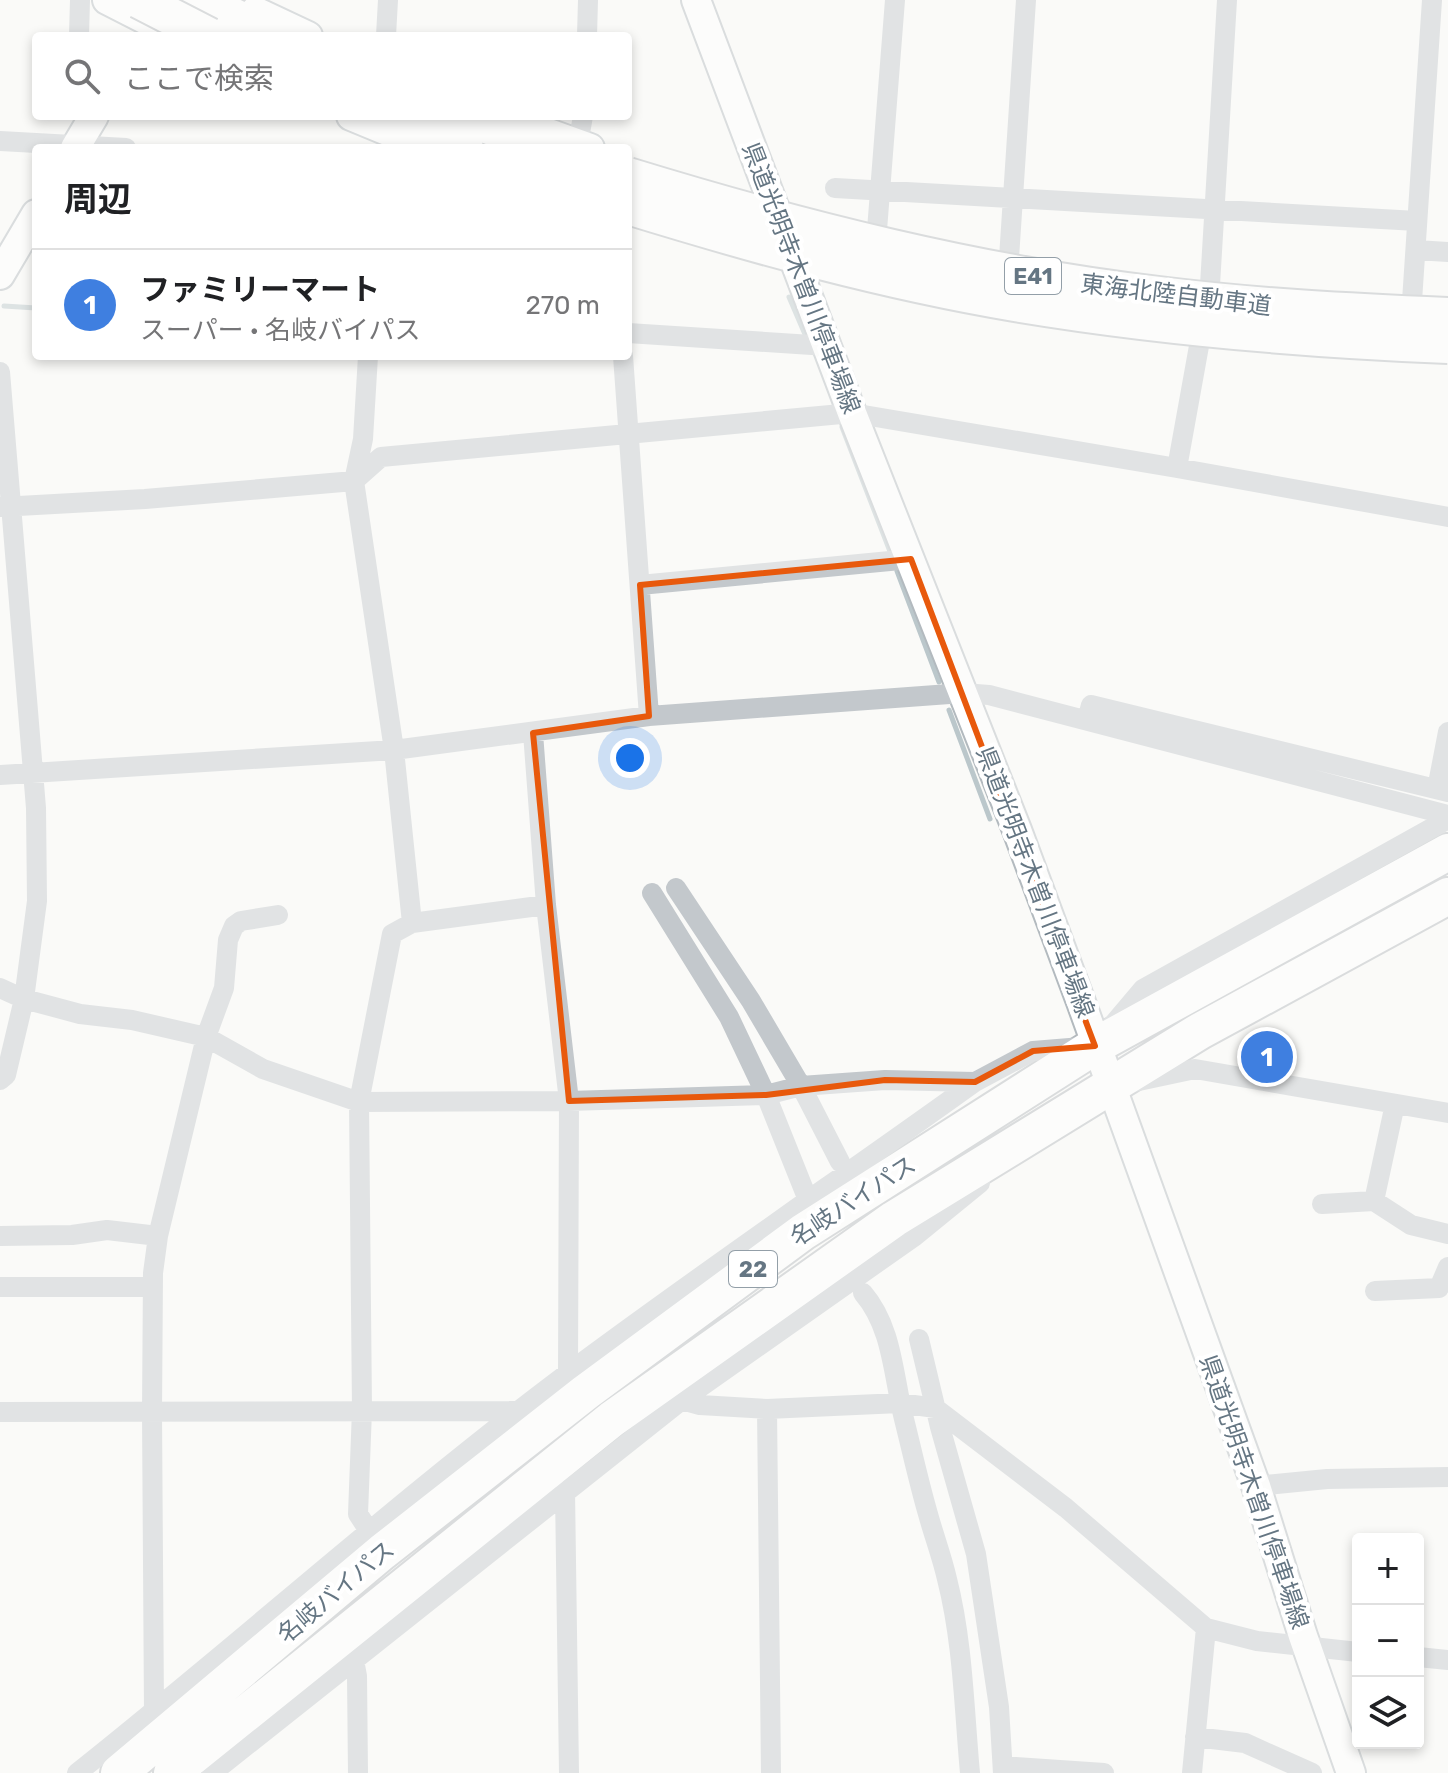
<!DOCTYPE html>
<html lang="ja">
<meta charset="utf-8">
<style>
body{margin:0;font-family:Rubik,"Noto Sans JP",sans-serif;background:#f6f6f6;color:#202124}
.controls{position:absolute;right:24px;bottom:24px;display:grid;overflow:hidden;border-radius:8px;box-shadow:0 4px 12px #0003}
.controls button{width:72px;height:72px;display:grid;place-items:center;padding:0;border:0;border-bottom:2px solid #e0e0e0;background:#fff;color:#202124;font:40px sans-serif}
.you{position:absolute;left:630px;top:758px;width:28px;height:28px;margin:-20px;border:6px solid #fff;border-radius:50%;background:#1a73e8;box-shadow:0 0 0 12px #1a73e833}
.badge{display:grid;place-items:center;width:52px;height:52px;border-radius:50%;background:#e4572e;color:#fff;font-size:26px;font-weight:700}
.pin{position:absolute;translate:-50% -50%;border:4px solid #fff;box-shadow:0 2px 8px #0006}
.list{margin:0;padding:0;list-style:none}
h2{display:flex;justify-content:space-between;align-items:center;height:104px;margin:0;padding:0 32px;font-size:34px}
h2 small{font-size:26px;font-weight:400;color:#757577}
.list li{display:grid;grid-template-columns:52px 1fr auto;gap:24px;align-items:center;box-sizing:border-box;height:112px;padding:0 32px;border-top:2px solid #e0e0e0}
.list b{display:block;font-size:30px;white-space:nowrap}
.list p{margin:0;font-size:26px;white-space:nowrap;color:#757577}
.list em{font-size:26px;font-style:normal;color:#757577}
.icon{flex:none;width:44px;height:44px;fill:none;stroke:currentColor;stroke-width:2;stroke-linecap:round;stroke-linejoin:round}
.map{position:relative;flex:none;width:1448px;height:1773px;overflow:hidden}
.search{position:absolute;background:#fff;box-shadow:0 4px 12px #0003;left:32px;top:32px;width:600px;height:88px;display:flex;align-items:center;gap:20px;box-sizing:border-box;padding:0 28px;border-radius:8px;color:#757577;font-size:30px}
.panel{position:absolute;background:#fff;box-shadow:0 4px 12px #0003;left:32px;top:144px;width:600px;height:216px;border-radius:8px}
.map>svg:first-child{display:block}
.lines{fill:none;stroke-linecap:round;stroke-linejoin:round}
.stream{stroke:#bbc7cb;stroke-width:5}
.secondary-casing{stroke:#b3babf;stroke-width:32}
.highway-casing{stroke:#b4b9bd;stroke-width:40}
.street{stroke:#c3c8cc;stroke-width:20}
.secondary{stroke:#fff;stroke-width:28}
.highway{stroke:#fff;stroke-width:36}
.highway-bridge-casing{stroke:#b4b9bd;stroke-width:40;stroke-linecap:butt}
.highway-bridge{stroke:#fff;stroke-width:36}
.marked{fill:none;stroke:#e8590c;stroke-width:6;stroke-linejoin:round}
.labels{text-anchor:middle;stroke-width:8;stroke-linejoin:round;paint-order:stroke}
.shield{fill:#fff;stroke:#939fa8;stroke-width:2}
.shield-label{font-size:22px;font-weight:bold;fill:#657683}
.street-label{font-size:24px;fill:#657683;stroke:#fff}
</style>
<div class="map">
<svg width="1448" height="1773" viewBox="0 0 1448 1773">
<rect width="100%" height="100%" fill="#fafaf8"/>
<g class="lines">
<!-- stream -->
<path class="stream" d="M789,297L807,339
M4,306L36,308
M842,427L891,554
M897,571L939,682
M949,710L990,819"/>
<defs>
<path id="secondary" d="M107,0L156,25
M696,0L852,413L1017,830L1081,1002L1256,1486L1303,1636L1351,1773
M255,11L308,36
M351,116L409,140
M529,126L590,148
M75,148L94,116
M0,275L36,214"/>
<path id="highway" d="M199,0L274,36
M388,116L465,148
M462,116L548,148
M119,1773L382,1552L586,1392L803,1232L1095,1046L1448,852
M172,1773L612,1419L894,1219L1200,1031L1448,896"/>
</defs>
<!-- secondary casing -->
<use href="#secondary" class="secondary-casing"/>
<!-- highway casing -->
<use href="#highway" class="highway-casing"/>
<!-- street -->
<path class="street" d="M79,36L80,0
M386,36L388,0
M587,36L588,0
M0,141L126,148
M578,144L583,116
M835,188L1417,221
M877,230L895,0
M1416,250L1448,252
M1009,258L1026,0
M1412,301L1432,0
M628,333L827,346
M368,356L363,439L354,481L394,750L412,923
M623,356L649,716
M0,372L36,808L37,901L24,999L6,1075L0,1080
M1177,468L1210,285L1227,0
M0,507L145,499L354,481L381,457L852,413L1177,468L1448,517
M640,585L911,559
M1087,720L1091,705L1448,792
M533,733L546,905L569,1101L568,1373
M0,775L394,750L649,716L963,693L989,695L1448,815
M1437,789L1448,732
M676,888L751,1001L801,1086L840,1162
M652,893L729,1017L766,1095L806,1195
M0,988L24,999L80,1014L132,1020L206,1037L263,1069L359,1102L569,1101L766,1095L801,1086L885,1080L975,1082
M1110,1028L1143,989L1448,819
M1134,1082L1195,1069L1448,1113
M1395,1104L1374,1201L1411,1225L1448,1234
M1322,1204L1374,1201
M0,1236L72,1235L107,1230L158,1236
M0,1287H153
M1375,1291L1439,1288L1448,1267
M863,1293C893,1328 893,1376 904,1419C912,1451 919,1483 928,1514C934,1536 942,1557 947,1579C963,1642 964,1708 970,1773
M919,1339L940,1427L976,1554L999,1707L1003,1773
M682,1400L700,1405L767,1409L900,1403L935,1408L1066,1508L1206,1628L1257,1641L1358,1652
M767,1409L771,1773
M0,1412L520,1411
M1256,1486L1327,1479L1448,1477
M565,1491L569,1773
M369,1531L358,1514L362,1410L359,1102L392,934L412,923L546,905
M1418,1657L1448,1660
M354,1660L357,1676L358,1773
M154,1712L152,1412L153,1273L158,1236L206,1037L224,988L228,940L234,926L241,921L278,915
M1195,1737L1245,1743L1312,1773
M1003,1766L1104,1773
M77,1773C242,1642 399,1500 568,1373C702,1273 840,1179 975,1082L1033,1051L1082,1047
M212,1773L682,1400L915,1236L980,1183
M1192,1773L1206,1628"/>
<!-- secondary -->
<use href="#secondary" class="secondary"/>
<!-- highway -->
<use href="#highway" class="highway"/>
<defs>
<path id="highway-bridge" d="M139,0L209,36
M628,176C801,229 978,274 1159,295C1255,307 1351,312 1448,316
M628,206C755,245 884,281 1015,303C1159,327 1303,339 1448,345"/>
</defs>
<!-- highway-bridge casing -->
<use href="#highway-bridge" class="highway-bridge-casing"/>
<!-- highway-bridge -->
<use href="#highway-bridge" class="highway-bridge"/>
</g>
<!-- marked area -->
<path d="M0 0H1448V1773H0ZM911,559L1095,1046L1033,1051L975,1082L885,1080L766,1095L569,1101L533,733L649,716L640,585Z" fill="#fafaf8" fill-opacity=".55" fill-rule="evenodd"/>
<path class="marked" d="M911,559L1095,1046L1033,1051L975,1082L885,1080L766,1095L569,1101L533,733L649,716L640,585Z"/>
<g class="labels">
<!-- shield labels -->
<g class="shield">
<rect x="1005" y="258" width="56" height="36" rx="6"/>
<rect x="729" y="1251" width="48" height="36" rx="6"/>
</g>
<g class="shield-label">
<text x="1033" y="284">E41</text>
<text x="753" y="1277">22</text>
</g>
<!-- street labels -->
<g class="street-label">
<text transform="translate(801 278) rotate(69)" y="8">県道光明寺木曽川停車場線</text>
<text transform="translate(1176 295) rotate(7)" y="8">東海北陸自動車道</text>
<text transform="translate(1035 882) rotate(69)" y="8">県道光明寺木曽川停車場線</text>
<text transform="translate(853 1201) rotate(-33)" y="8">名岐バイパス</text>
<text transform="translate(1254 1492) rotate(71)" y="8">県道光明寺木曽川停車場線</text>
<text transform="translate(336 1592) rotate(-40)" y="8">名岐バイパス</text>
</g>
</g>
</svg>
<div class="controls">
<button>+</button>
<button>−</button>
<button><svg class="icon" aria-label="layers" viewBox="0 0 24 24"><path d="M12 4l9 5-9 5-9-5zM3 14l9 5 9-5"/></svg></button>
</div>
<div class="you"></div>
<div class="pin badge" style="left:1267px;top:1057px;background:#3f7fe0">1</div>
<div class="search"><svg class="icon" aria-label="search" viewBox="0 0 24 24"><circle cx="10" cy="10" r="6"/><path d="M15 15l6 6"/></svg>ここで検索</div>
<section class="panel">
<h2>周辺<small></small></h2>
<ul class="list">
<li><span class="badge" style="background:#3f7fe0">1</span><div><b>ファミリーマート</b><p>スーパー · 名岐バイパス</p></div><em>270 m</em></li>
</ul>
</section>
</div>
